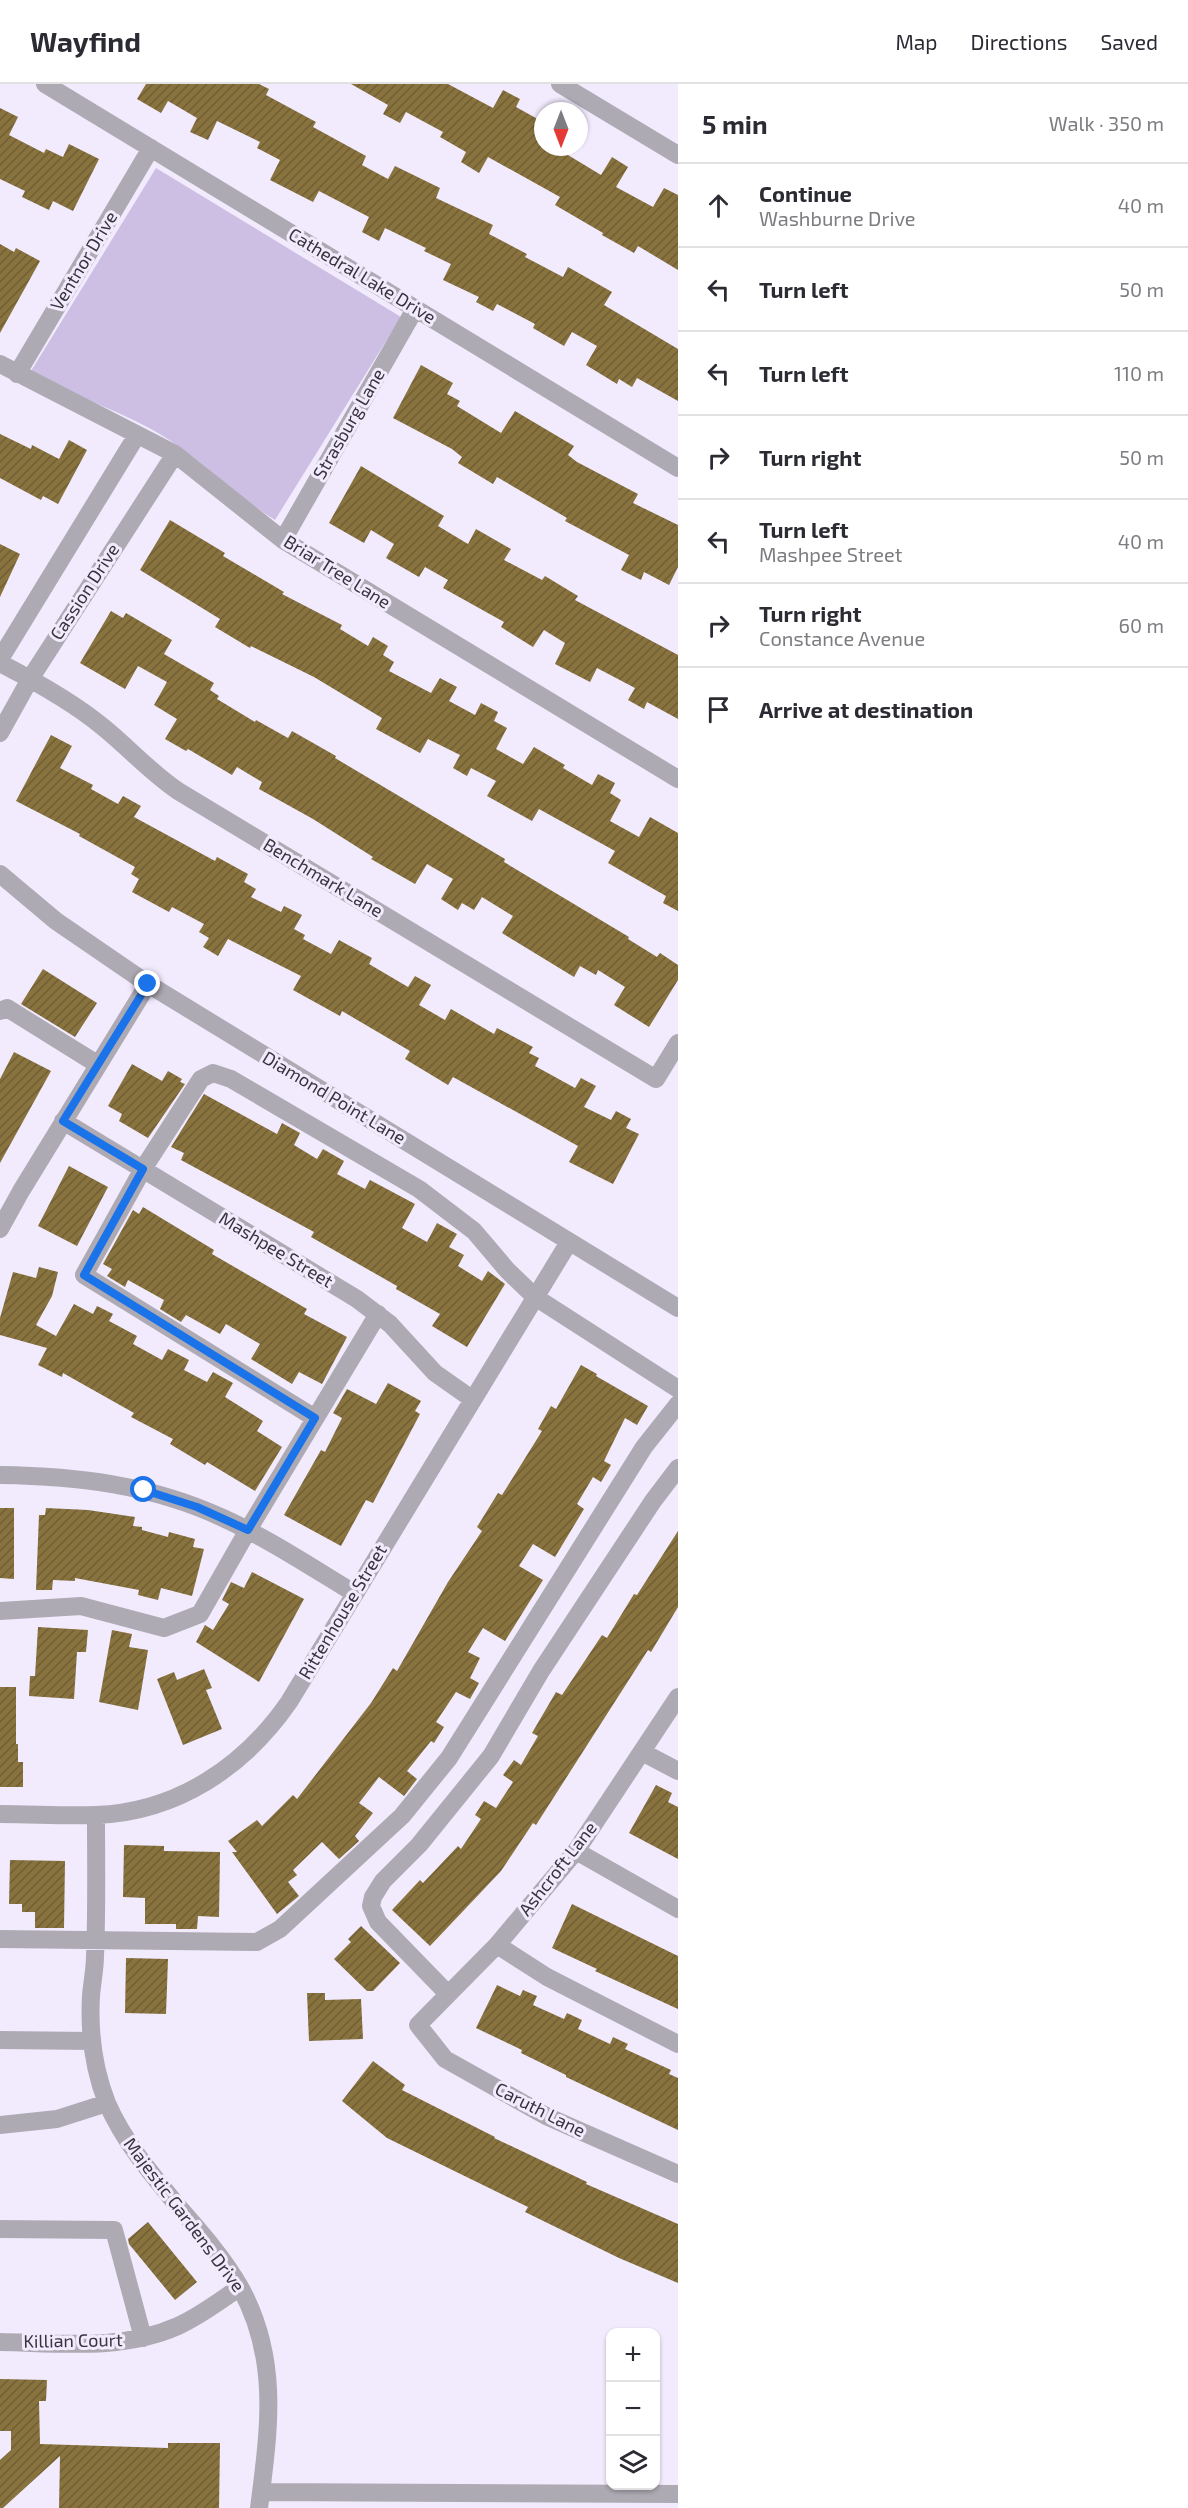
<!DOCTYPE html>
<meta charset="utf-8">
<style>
body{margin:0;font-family:"Exo 2",sans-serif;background:#f7f7f7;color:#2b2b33}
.controls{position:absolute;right:18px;bottom:18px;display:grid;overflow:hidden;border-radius:12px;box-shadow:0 2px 4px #0004}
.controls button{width:54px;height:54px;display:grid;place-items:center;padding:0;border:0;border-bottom:2px solid #e1e1e2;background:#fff;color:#2b2b33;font:30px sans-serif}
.compass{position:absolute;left:534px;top:18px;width:54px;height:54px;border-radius:50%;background:#fff;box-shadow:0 2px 4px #0004;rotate:180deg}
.stop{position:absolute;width:18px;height:18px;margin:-14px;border:4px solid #1a73e8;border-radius:50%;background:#fff}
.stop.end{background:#1a73e8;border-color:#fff;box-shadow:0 2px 6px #0008}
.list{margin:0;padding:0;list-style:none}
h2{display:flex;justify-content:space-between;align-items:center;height:78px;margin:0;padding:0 24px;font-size:26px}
h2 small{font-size:20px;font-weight:400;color:#7c7c81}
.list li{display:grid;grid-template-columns:39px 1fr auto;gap:18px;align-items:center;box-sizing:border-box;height:84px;padding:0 24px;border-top:2px solid #e1e1e2}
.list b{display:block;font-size:22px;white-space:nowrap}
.list p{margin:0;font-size:20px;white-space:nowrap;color:#7c7c81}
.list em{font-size:20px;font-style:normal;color:#7c7c81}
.icon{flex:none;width:33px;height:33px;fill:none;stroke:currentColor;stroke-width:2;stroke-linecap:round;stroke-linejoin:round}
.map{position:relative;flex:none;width:678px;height:2424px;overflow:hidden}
header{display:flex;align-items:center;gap:36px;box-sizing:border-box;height:84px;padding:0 30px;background:#fff;border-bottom:2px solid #e1e1e2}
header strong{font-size:28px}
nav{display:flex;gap:33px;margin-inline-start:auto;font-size:21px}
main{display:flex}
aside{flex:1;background:#fff}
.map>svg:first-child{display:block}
.park{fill:#cdbfe4}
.building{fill:url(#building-hatch)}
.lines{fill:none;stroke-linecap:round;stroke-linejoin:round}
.minor{stroke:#aeaab4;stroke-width:18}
.route{stroke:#1a73e8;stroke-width:8}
.labels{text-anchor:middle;stroke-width:6;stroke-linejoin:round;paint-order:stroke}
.street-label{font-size:18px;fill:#37343d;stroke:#f2ebfe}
</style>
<header>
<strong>Wayfind</strong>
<nav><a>Map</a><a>Directions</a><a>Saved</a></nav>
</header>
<main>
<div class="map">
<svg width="678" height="2424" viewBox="0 0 678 2424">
<defs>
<pattern id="building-hatch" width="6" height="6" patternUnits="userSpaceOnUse" patternTransform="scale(1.5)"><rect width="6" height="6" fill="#88723e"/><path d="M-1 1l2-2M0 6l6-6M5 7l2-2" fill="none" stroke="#705e35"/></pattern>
</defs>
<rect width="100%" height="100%" fill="#f2ebfe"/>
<!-- park -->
<path class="park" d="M156,84L401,233L275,436C234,411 201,374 158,349C117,325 71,312 31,287Z"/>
<!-- building -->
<path class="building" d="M146,0H259L269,5L266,11L316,38L313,43L366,72L362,81L388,95L395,82L440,104L436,114L493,141L489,150L527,170L525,173L563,193L568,183L612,208L604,221L678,265V317L637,294L632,303L619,295L617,300L586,281L597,262L572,248L564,262L533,244L535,240L497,220L493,227L476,218L479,213L443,196L451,180L424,167L426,164L385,144L379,157L362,148L369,133L319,107L313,118L270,96L280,76L257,64L260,58L217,37L208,56L190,48L197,34L168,17L161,29L137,15Z
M351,0H448L493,24L503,6L520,15L516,23L543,38V63H565L563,68L601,91L612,73L628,83L616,103L653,123L664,104L678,111V186L638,162L634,169L602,151L603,149L555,121L560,113L488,73L479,89L461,78L466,68L440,53L443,48L406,28L400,39L383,30L388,21Z
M0,24L18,33L9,51L44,69L46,65L63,73L69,60L99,75L73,127L53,117L49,126L22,113L25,107L0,95Z
M0,160L14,168L16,164L40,177L0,249Z
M421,281L453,299L447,310L460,317L457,322L501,349L515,327L574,362L568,371L577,378L638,410L633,419L678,441V483L669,501L644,488L641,496L621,486L629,471L565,437L567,434L497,393L493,400L458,379L462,373L452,365L393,334Z
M0,350L31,365L32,361L59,375L69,356L87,366L58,420L43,412L41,416L0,394Z
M361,382L444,432L438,442L468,460L476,445L511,465L504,476L542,496L545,492L578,512L575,516L678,571V635L647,618L644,625L628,616L635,604L597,584L590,598L555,580L565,559L544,546L533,563L501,543L504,538L443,504L448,496L425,483L419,493L386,474L394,460L371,446L364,459L329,439Z
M170,436L225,469L223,472L284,508L282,510L342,541L340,545L368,562L373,553L388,562L383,571L394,578L389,587L431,609L440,594L457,603L449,617L475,631L481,619L498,628L494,637L507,644L496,665L523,680L534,663L565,681L563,684L592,701L598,690L615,699L610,709L621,716L610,737L639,753L650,733L678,749V827L663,819L666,812L608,779L615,767L539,725L532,737L487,712L496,697L471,684L467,692L453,684L460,671L428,655L420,669L376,645L382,634L314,593L251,562L250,564L215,543L220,535L140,486Z
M0,460L20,470L0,513Z
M111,527L123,534L126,529L172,556L164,570L214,599L210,606L219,612L217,615L255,638L256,636L288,654L292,647L336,672L335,674L505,775L504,778L629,853L628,855L657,873L660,869L678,881V896L649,943L614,921L625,903L598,886L596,891L580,882L574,893L502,849L513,832L482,813L474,826L462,819L458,826L441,815L453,795L427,780L415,800L371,775L373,773L313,735L259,705L262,698L237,683L232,691L188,665L186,667L165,655L177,635L154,621L167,598L138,582L125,605L80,579Z
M51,651L72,662L60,684L93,701L91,705L118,720L123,712L141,722L134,733L215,777L217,773L248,790L244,798L256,805L251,813L281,828L284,822L302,831L294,845L305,851L303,855L331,870L339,856L372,874L369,880L408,903L415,892L431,901L419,921L445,936L451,925L494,950L497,944L533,963L529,969L539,974L535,982L575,1004L581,994L596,1002L584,1023L611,1036L616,1027L631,1035L626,1044L639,1050L613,1100L569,1078L578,1062L453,993L448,1001L405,975L410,967L342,927L340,932L293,906L301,892L228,855L218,872L203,863L209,854L199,848L204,840L172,823L169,828L132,808L139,795L131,790L135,783L79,752L80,750L16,717Z
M43,885L97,919L75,953L21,920Z
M14,968L51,987L0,1079V995Z
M132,980L162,997L168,987L182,995L180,998L185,1000L148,1054L119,1037L122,1030L108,1022Z
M204,1010L277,1050L282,1039L300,1049L294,1061L317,1075L323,1065L344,1077L337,1090L365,1105L370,1096L415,1120L402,1144L427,1158L437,1139L457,1150L449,1163L464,1171L458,1182L482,1197L488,1187L505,1200L467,1263L432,1242L440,1230L396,1205L397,1202L311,1153L314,1148L181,1076L184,1069L171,1063Z
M69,1082L108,1103L77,1162L38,1142Z
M143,1123L214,1166L212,1170L307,1225L304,1230L347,1253L322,1300L299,1288L292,1300L251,1275L260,1260L226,1240L220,1250L186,1231L181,1238L160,1225L164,1216L128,1196L125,1203L107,1192L112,1185L103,1180L133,1126L139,1130Z
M39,1183L58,1188L52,1212L36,1241L56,1252L74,1220L93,1230L97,1222L113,1230L109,1237L137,1252L133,1260L162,1276L168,1265L189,1276L184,1286L207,1298L213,1288L233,1299L225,1313L263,1337L257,1347L282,1363L255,1407L207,1378L205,1381L170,1360L173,1355L131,1333L134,1329L63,1289L62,1293L38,1281L47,1264L0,1251V1234L13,1188L36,1194Z
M581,1281L597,1290L596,1292L648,1322L637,1341L625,1334L604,1377L611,1381L601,1398L593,1393L577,1420L584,1425L555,1473L533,1460L519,1482L543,1496L505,1557L483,1544L468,1568L480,1574L470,1594L479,1599L470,1615L456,1608L436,1638L444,1643L434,1659L431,1657L407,1687L417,1695L404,1712L379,1693L359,1719L373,1729L355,1752L359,1757L339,1775L322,1758L293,1786L297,1791L288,1798L299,1812L277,1830L232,1768H237L228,1757L257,1736L262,1742L293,1711L297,1715L371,1619L393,1584L397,1587L448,1498L482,1447L477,1443L498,1409L502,1411L542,1347L538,1345L551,1322L556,1325Z
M388,1299L421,1317L415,1327L420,1330L373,1419L366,1416L341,1462L284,1431L321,1366L325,1368L342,1334L333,1329L347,1305L376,1320Z
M0,1424H14V1495L0,1494Z
M46,1424L88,1426L135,1433L133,1442L142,1443V1446L168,1453L169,1448L195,1455L193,1463L204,1465L192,1512L161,1504L158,1516L138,1511L139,1506L75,1494V1497L53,1496L52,1506H36L39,1431H45Z
M678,1447V1523L651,1568L648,1566L536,1741L533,1739L501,1787L430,1862L392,1826L420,1796L423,1799L458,1762L461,1765L481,1735L475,1731L484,1717L496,1724L513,1698L503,1691L514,1676L521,1681L538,1652L532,1649L556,1608L562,1611L602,1551L607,1554L634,1510L637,1511Z
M252,1488L304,1515L259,1598L196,1558L205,1541L213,1546L229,1520L222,1516L231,1498L244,1504Z
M38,1543L88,1546L86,1568H77L74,1615L29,1612L30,1592H35Z
M112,1546L132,1550L129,1563L148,1566L138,1626L99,1618Z
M204,1585L212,1604L206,1606L222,1645L183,1661L157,1595L174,1588L177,1596Z
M0,1603H16V1660H18V1678H23V1703H0Z
M656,1701L672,1709L668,1718L678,1723V1775L629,1749Z
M124,1761L164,1762V1767L220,1768L219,1833L198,1832L197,1845H176V1840H145V1814L123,1813Z
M10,1776L65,1777L64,1844H35V1828H22V1820H9Z
M572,1820L678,1872V1925L595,1887L597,1885L552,1864Z
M361,1842L400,1879L373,1907H367L334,1875L351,1858L348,1855Z
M126,1874L168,1875L166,1930L125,1929Z
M497,1901L520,1912L523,1906L537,1912L533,1921L564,1935L567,1929L582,1936L578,1945L610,1960L613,1953L628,1960L625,1965L671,1986L669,1990L678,1994V2046L566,1993V1991L521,1969L522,1966L476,1944Z
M307,1909H325V1916L361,1915L363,1955L309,1957Z
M373,1977L405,2001L402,2006L495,2053L494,2054L587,2098L586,2100L678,2140V2199L619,2174L525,2128L528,2123L387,2054L342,2017Z
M148,2138L197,2198L175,2216L129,2160L128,2155Z
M0,2295L47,2296L46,2317H39L40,2360L168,2364V2359H220L219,2424H59L60,2372L3,2424H0V2376L11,2366V2347H0Z"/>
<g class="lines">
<!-- minor -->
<path class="minor" d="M45,0L678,384
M560,0L678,71
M0,280L175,370L283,456L678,695
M17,290L151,64
M283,456L415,225
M0,575L137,351
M0,579C35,597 73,618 103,643C129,664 150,688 178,707L656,995L678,959
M0,649L30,595L175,370
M0,790L56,837L148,900L678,1224
M0,927L7,924L97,980
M63,1037L357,1215L390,1240L435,1289L472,1315
M0,1145L21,1107L148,900
M315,1334L84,1191L143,1085L201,995L213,989L231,995L419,1105L474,1147L507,1186L535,1213L678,1305
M0,1391C77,1392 152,1401 223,1434C269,1455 311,1483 354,1509
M0,1527L81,1522L164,1544L200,1530L248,1446L378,1230
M678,1613L576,1767L497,1861L418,1941L445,1975L546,2032L678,2090
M642,1668L678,1687
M0,1730C32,1730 64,1732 96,1731C177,1728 244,1683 289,1618L569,1158
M96,1731C96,1778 97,1825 95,1872C95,1885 92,1899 91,1912C89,1948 94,1986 107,2019C125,2060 154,2093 182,2127C203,2151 224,2175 240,2203C280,2275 269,2346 259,2424
M576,1767L678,1825
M0,1855L257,1858L280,1845L402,1732L449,1674L644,1363L678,1320
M497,1861L547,1893L678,1960
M448,1910L378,1838L371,1822L373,1813L383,1797L419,1761L491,1672L541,1587L653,1417L678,1384
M0,1956L92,1957
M0,2041L57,2035L107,2019
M0,2145L114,2146L143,2254
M0,2258C59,2259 122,2267 178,2242C200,2232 220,2217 240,2203
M261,2408L678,2410"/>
</g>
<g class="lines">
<!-- route -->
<path class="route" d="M144,1406L197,1423L248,1446L315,1334L84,1191L143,1085L63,1037L148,900"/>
</g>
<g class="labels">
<!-- street labels -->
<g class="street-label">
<text transform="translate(84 177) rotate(-59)" y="6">Ventnor Drive</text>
<text transform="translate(362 192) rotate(31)" y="6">Cathedral Lake Drive</text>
<text transform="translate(349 340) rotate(-60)" y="6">Strasburg Lane</text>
<text transform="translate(337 488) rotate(32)" y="6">Briar Tree Lane</text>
<text transform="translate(85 508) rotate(-57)" y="6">Cassion Drive</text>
<text transform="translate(323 794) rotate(31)" y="6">Benchmark Lane</text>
<text transform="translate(334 1014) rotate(31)" y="6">Diamond Point Lane</text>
<text transform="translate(276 1166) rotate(31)" y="6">Mashpee Street</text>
<text transform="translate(343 1528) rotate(-59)" y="6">Rittenhouse Street</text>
<text transform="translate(558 1785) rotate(-52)" y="6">Ashcroft Lane</text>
<text transform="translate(540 2026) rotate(27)" y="6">Caruth Lane</text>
<text transform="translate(184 2131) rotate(53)" y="6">Majestic Gardens Drive</text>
<text transform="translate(73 2257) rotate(-1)" y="6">Killian Court</text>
</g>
</g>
</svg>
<div class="controls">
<button>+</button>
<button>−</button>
<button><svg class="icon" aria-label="layers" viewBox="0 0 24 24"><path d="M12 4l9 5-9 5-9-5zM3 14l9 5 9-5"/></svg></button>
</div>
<svg class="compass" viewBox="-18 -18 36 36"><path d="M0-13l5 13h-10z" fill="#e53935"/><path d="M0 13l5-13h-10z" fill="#7c7c81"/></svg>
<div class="stop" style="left:144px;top:1406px"></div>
<div class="stop end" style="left:148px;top:900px"></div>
</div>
<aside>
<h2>5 min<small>Walk · 350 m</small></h2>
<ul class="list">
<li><svg class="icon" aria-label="ahead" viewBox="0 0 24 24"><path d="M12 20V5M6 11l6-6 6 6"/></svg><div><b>Continue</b><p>Washburne Drive</p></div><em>40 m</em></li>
<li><svg class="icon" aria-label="left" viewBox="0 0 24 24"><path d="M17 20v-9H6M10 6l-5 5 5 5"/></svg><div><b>Turn left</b></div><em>50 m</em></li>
<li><svg class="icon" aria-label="left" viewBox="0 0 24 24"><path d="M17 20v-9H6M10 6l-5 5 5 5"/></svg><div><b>Turn left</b></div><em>110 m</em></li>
<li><svg class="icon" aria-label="right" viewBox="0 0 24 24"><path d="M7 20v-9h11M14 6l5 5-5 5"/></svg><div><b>Turn right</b></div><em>50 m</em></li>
<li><svg class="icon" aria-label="left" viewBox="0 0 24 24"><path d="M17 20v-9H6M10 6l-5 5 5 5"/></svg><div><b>Turn left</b><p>Mashpee Street</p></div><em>40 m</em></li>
<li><svg class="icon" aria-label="right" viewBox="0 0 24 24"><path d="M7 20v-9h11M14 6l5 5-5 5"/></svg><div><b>Turn right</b><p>Constance Avenue</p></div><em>60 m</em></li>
<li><svg class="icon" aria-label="arrive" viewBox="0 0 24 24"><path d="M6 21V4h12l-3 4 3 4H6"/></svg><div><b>Arrive at destination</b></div></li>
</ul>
</aside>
</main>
